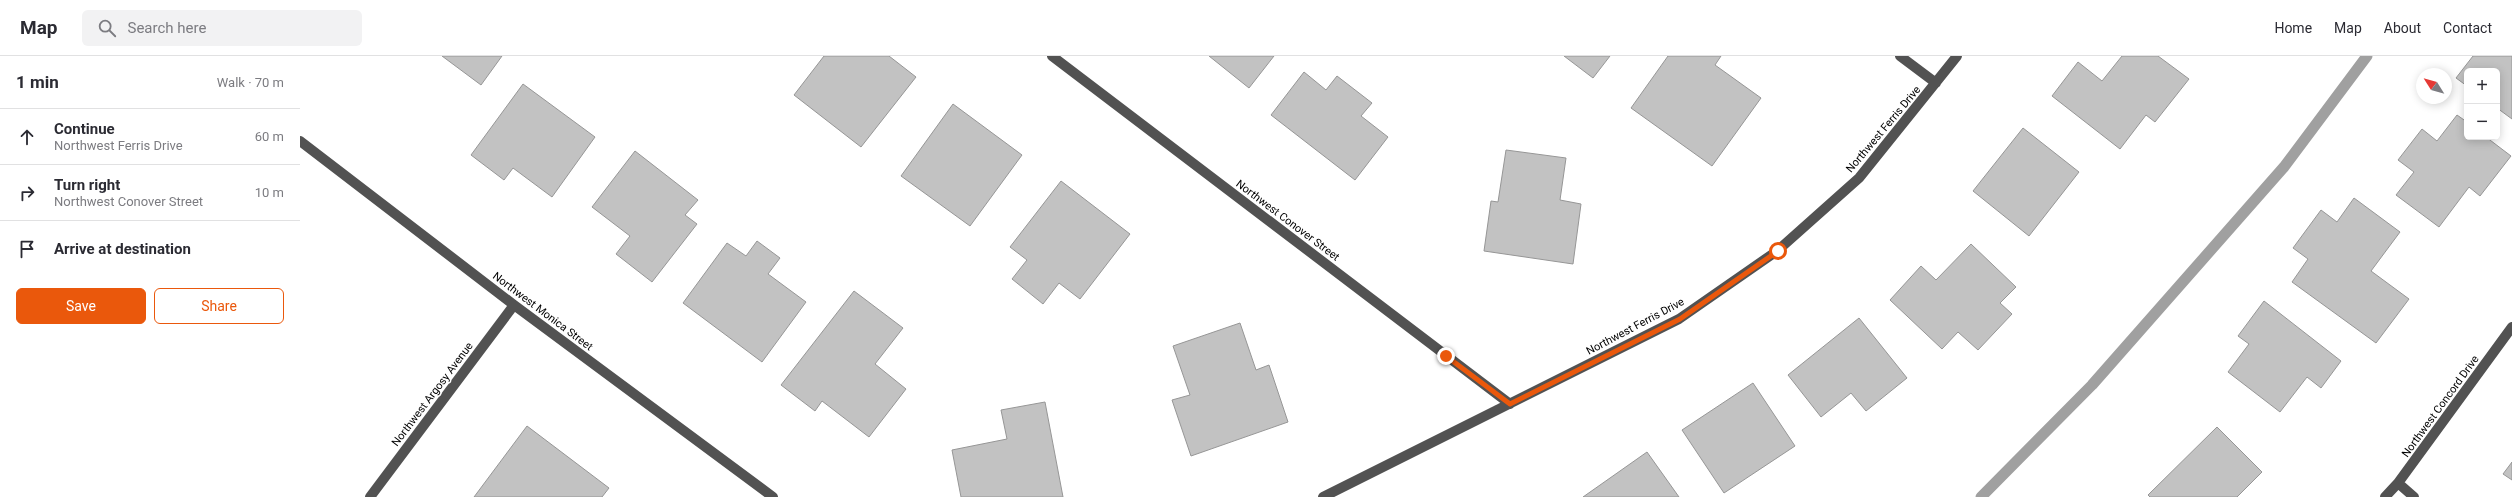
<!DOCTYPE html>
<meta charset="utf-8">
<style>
body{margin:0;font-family:Roboto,sans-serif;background:#f2f2f3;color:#2b2b33}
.controls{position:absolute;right:12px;top:12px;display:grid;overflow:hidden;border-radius:6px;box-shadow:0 2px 10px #0003}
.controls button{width:36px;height:36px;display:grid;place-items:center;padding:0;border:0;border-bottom:1px solid #e1e1e2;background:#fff;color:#2b2b33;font:20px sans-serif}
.compass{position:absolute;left:2116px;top:12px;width:36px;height:36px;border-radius:50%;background:#fff;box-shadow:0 2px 10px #0003;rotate:307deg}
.stop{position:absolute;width:12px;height:12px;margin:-9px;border:3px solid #ea580c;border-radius:50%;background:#fff}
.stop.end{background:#ea580c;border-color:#fff;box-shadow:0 1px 4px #0008}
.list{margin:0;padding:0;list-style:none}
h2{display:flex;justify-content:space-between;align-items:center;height:52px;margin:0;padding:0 16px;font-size:17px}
h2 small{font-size:13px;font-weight:400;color:#7c7c81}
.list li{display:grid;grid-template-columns:26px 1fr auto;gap:12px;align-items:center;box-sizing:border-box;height:56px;padding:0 16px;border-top:1px solid #e1e1e2}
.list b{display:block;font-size:15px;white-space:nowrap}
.list p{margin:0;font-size:13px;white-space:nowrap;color:#7c7c81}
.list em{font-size:13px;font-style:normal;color:#7c7c81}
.actions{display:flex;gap:8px;padding:12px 16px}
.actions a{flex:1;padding:9px 0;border:1px solid #ea580c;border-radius:6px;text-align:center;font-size:14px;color:#ea580c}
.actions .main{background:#ea580c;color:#fff}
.icon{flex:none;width:22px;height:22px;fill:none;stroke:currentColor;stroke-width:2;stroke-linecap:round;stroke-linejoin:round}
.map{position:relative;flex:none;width:2212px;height:441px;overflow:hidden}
header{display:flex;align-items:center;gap:24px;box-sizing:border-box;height:56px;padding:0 20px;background:#fff;border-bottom:1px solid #e1e1e2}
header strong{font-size:19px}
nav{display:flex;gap:22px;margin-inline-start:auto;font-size:14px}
.search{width:280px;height:36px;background:#f2f2f3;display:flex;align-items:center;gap:10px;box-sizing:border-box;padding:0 14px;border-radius:6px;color:#7c7c81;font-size:15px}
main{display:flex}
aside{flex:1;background:#fff}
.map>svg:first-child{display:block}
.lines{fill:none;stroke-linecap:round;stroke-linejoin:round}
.stream{stroke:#a0a0a0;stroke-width:11}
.building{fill:#c2c2c2;stroke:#969696}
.minor{stroke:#525252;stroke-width:10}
.route{stroke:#ea580c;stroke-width:5}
.labels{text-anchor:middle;stroke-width:3;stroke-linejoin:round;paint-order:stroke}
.street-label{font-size:11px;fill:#000;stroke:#fff}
</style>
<header>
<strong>Map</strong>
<div class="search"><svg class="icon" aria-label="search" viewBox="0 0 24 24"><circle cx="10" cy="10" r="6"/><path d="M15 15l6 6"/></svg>Search here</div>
<nav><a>Home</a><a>Map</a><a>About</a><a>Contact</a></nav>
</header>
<main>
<aside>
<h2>1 min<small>Walk · 70 m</small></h2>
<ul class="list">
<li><svg class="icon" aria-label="ahead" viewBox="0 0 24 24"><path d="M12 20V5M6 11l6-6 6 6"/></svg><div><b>Continue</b><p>Northwest Ferris Drive</p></div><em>60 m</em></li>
<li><svg class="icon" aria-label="right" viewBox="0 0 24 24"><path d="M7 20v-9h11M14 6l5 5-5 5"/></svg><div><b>Turn right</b><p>Northwest Conover Street</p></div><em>10 m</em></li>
<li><svg class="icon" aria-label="arrive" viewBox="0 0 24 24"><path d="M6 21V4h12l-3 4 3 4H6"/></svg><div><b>Arrive at destination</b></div></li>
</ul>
<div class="actions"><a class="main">Save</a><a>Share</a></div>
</aside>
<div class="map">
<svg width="2212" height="441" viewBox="0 0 2212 441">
<rect width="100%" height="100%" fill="#fff"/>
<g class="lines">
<!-- stream -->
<path class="stream" d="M1681,441L1792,329L1984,111L2067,0"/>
</g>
<!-- building -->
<path class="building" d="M142,0H202L181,29Z
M524,0H589L616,21L561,91L494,39Z
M909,0H974L949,32Z
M1264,0H1310L1293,22Z
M1368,0H1421L1415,9L1461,42L1412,110L1331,52Z
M1822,0H1858L1889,23L1855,66L1846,59L1820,93L1752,40L1778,6L1802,25Z
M2173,0H2212V63L2197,52V15H2167V30L2156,22Z
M1004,16L1026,34L1037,20L1072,47L1061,60L1088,81L1055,124L971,59Z
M223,28L295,81L252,141L213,112L204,124L171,99Z
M653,48L722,99L670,170L601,120Z
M2157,59L2167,66V81H2186L2211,100L2180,140L2169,131L2139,171L2096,139L2114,116L2098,104L2122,73L2137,85Z
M1723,72L1779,116L1729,180L1673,135Z
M1206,94L1266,102L1260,144L1281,148L1273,208L1184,195L1191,145L1198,146Z
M335,95L398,144L385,159L397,168L352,226L316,198L330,180L292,151Z
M761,125L830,178L780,243L759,227L743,248L712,223L727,204L710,191Z
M2054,142L2100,176L2071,215L2109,243L2076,287L1992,226L2008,203L1993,192L2021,154L2037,166Z
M457,185L480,202L468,218L506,246L462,306L383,247L427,187L446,200Z
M1671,188L1716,231L1700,247L1712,258L1678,294L1658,276L1642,293L1590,244L1621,210L1636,224Z
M554,235L603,272L575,308L606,333L569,381L522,345L515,355L481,329Z
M1964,245L2041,305L2021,332L2007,321L1980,356L1928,316L1949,288L1938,280Z
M1559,262L1607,322L1566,355L1551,337L1521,361L1488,319Z
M940,267L956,314L969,309L988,366L891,400L872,344L890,339L873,290Z
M1453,327L1495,390L1424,437L1382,374Z
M745,346L763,441H661L652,394L707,383L701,354Z
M227,370L309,432L302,441H174Z
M1917,371L1962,416L1937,441H1850L1848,439Z
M1347,396L1379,441H1283Z
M2212,406V424L2203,418Z"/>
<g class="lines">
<!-- minor -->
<path class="minor" d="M752,0L1210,348
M1600,0L1636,27
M0,85L214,249L473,441
M2098,427L2114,441
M70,441L214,249
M1023,441L1379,263L1477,195L1559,122L1657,0
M2085,441L2098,427L2212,271"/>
</g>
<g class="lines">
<!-- route -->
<path class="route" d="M1146,300L1210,348L1380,263L1478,195"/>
</g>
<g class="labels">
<!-- street labels -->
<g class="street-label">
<text transform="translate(1583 73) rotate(-50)" y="4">Northwest Ferris Drive</text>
<text transform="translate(988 164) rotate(37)" y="4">Northwest Conover Street</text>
<text transform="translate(243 255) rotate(37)" y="4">Northwest Monica Street</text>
<text transform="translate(1335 270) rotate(-28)" y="4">Northwest Ferris Drive</text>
<text transform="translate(132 338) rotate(-53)" y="4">Northwest Argosy Avenue</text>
<text transform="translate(2140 350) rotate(-54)" y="4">Northwest Concord Drive</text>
</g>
</g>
</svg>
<div class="controls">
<button>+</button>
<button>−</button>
</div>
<svg class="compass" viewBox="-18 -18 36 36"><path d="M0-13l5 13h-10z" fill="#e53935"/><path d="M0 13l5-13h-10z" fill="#7c7c81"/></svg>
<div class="stop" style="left:1478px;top:195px"></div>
<div class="stop end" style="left:1146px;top:300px"></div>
</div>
</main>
